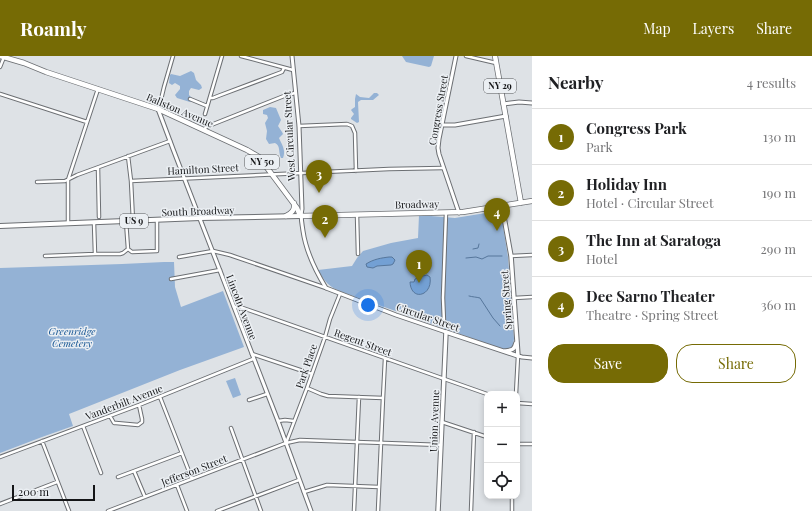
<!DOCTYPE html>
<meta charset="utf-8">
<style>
body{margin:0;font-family:"Playfair Display",serif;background:#f6f6f6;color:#202124}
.controls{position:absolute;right:12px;bottom:12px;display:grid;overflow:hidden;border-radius:8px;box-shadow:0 2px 6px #0003}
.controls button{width:36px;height:36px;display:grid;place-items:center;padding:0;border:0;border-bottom:1px solid #e0e0e0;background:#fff;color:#202124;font:20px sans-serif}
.scale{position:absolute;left:12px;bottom:10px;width:83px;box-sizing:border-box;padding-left:4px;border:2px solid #141517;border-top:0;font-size:11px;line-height:14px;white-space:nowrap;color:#141517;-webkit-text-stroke:3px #ebeff3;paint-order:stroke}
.you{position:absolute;left:368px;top:249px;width:14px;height:14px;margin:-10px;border:3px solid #fff;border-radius:50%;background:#1a73e8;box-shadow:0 0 0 6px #1a73e833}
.badge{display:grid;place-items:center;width:26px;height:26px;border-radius:50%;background:#766b05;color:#fff;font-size:13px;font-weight:700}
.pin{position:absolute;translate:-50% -33px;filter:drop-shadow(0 1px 2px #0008)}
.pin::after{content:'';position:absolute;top:21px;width:14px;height:12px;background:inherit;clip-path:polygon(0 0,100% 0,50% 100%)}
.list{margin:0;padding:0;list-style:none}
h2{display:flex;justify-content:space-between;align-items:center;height:52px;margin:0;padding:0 16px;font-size:17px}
h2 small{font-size:13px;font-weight:400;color:#757577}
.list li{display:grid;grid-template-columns:26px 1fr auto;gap:12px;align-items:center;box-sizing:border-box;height:56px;padding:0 16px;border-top:1px solid #e0e0e0}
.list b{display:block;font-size:15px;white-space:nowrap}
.list p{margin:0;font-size:13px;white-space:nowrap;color:#757577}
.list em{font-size:13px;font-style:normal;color:#757577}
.actions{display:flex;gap:8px;padding:12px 16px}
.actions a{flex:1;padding:9px 0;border:1px solid #766b05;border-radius:16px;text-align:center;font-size:14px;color:#766b05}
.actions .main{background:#766b05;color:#fff}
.icon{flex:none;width:22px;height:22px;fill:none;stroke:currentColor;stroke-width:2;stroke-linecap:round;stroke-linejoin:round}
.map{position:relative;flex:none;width:532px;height:455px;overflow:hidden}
header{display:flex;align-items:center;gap:24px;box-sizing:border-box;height:56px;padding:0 20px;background:#766b05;color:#fff}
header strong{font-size:19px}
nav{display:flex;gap:22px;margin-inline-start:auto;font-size:14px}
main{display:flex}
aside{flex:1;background:#fff}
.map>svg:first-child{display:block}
.green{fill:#94b2d5}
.water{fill:#73a0d4;stroke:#56769b}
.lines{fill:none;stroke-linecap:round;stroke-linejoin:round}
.stream{stroke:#56769b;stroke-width:1}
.minor-casing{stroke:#6c6f73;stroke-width:4.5}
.tertiary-casing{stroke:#6c6f73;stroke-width:5}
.secondary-casing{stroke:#6c6f73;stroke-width:5.5}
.primary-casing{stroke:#6c6f73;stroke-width:6}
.trunk-casing{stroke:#6c6f73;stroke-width:6}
.minor{stroke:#fff;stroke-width:2.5}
.tertiary{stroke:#fff;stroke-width:3}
.secondary{stroke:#fff;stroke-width:3.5}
.primary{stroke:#fff;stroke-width:4}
.trunk{stroke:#fff;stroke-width:4.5}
.labels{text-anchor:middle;stroke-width:3;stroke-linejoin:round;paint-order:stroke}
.shield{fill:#ebeff3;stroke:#545659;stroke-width:1}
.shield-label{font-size:9px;font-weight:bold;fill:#141517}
.street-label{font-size:10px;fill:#141517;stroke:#ebeff3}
.park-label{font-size:10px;font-style:italic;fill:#135392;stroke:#ebeff3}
</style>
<header>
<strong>Roamly</strong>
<nav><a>Map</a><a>Layers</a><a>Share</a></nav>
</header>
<main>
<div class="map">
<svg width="532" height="455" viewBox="0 0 532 455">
<rect width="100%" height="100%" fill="#dee2e6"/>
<!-- green -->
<path class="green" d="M402,0H434L431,10L429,11L406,6Z
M191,15L194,17L196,24L201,29L202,32L199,34L191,32L189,35V39L193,43L192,45L190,46L177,42L175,39L180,33V30L175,27L172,29L169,27L170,19L171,18L180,20Z
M374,37H377L379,39L373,44H361L358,46L359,66L357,67L351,63V62L354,58L351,54L352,53L355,51V43L356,38L360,41L369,42Z
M270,51L276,52L281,64L278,70L282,76L283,78L279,82C282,89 286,94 283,102H281C278,96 281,90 275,87L269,88L266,83L267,75L265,67L268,62L267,59L263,58V54Z
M498,155L500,156L501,158L508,201L514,283L513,290L511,293L505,294L342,236C329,231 325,226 318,214L352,210L357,202L363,195L391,187L418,182L419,159L455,162Z
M164,206H174L175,231L181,251L223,235L244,291L180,314L69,358L73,370L42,381L0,397V212L122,208Z
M235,322L241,339L233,342L226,325Z"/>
<!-- water -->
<path class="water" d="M389,201H392L395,204L393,208L391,209L377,210L373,212L367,211L366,208C374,203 381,202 389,201Z
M427,219L430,221C433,240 411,246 410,226H414L415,223L423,220Z"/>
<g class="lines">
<!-- stream -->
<path class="stream" d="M473,193L478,192L479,188
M466,202L476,201L482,203L488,200H502
M469,240C473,241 476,241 480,242L493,262L500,270"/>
<defs>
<path id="minor" d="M241,0L293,14
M466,0L496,7
M0,11L4,1
M0,38L87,66
M210,42H213L218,40L282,16L284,12
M190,43L207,50
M159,52L164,31L173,0
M205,58L222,0
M299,70L347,68L352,70L355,77L356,115
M204,74L206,71L284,40L295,37
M128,100L131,125L133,165
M98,112L99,161
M131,125L389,113L443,112
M37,126L65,125L77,119L170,85
M357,159L358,198
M126,165L128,193
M68,167V124L98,33
M94,167L95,198
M128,193L132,196L157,195V164
M45,200L95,198H120L123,197L128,193
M511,200L532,199
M179,201L213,195L230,199L326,232
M171,223L220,214
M514,242L532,241
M234,251H240L487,338
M444,266L443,242L446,157
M252,298L312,318
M307,332L321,338L328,340L383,342
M516,338L518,300
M160,341L192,423
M249,344L267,338
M517,347L532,348
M110,360L114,367H116L138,369L142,366V363L139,349
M278,365L285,364L294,365
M442,366L487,381
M83,370L101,417
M231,372L261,455
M42,385L69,455
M286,387L307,332L325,281L330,263L340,238
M517,388H532
M0,401L139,349L253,303
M134,415L145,441
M118,421L182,397
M177,429L187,455
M304,436L327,429L379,431
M0,448L57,426
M108,455L286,387L300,384L441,389
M217,455L299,424
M354,455L359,341
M378,455L383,342L385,303
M471,455L474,376
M512,455V440"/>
<path id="tertiary" d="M292,0L299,70L302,153C300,161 302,167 303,175C306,196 315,214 326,232L396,259L446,276
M456,0L439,83L438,92L439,98L459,157
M503,48L519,46L532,47
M158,53L173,93L278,365L311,455
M442,69H455L506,60
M518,300L522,301L532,302"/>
<path id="secondary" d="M505,295C511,294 514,295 516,287
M438,455L446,276L518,300L511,200L502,150"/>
<path id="primary" d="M0,170L200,162L300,160"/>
<path id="trunk" d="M0,0L24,7L46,16L158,53L247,94L259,101L297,152L300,160L463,156L532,145
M495,0L521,147
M286,160C292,157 295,154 294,147"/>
</defs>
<!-- minor casing -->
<use href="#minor" class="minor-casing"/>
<!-- tertiary casing -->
<use href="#tertiary" class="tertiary-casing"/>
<!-- secondary casing -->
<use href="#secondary" class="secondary-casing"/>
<!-- primary casing -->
<use href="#primary" class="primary-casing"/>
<!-- trunk casing -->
<use href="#trunk" class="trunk-casing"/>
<!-- minor -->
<use href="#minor" class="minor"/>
<!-- tertiary -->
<use href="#tertiary" class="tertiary"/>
<!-- secondary -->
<use href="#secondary" class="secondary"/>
<!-- primary -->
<use href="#primary" class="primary"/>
<!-- trunk -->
<use href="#trunk" class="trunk"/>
</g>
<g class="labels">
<!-- shield labels -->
<g class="shield">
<rect x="484" y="23" width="32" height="14" rx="3"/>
<rect x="245" y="99" width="34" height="14" rx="3"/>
<rect x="120" y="158" width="28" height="14" rx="3"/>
</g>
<g class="shield-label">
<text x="500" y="33">NY 29</text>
<text x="262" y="109">NY 50</text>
<text x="134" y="168">US 9</text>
</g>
<!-- street labels -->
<g class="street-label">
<text transform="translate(180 54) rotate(23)" y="4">Ballston Avenue</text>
<text transform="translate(438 54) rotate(-80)" y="4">Congress Street</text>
<text transform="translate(289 80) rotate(-93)" y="4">West Circular Street</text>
<text transform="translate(203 113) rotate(-3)" y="4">Hamilton Street</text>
<text transform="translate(417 148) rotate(-1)" y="4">Broadway</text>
<text transform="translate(198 155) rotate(-2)" y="4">South Broadway</text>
<text transform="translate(506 244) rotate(-94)" y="4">Spring Street</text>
<text transform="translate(242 251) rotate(69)" y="4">Lincoln Avenue</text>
<text transform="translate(428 261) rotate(19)" y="4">Circular Street</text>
<text transform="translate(363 286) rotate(20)" y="4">Regent Street</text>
<text transform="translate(306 310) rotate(-71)" y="4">Park Place</text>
<text transform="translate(124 346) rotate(-21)" y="4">Vanderbilt Avenue</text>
<text transform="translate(434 365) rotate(-88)" y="4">Union Avenue</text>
<text transform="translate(194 414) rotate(-21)" y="4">Jefferson Street</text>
</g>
<!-- park labels -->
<g class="park-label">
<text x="72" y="279">Greenridge<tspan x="72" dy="12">Cemetery</tspan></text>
</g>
</g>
</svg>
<div class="controls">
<button>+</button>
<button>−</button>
<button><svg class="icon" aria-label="locate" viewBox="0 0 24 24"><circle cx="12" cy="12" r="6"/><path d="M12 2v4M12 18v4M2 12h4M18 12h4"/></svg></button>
</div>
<div class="scale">200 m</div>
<div class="you"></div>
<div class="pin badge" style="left:419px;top:227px">1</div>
<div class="pin badge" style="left:325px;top:182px">2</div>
<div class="pin badge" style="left:319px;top:137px">3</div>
<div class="pin badge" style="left:497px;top:175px">4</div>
</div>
<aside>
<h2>Nearby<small>4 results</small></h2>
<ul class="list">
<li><span class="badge">1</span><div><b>Congress Park</b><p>Park</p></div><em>130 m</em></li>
<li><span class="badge">2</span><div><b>Holiday Inn</b><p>Hotel · Circular Street</p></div><em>190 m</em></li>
<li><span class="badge">3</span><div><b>The Inn at Saratoga</b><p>Hotel</p></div><em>290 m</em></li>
<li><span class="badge">4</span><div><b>Dee Sarno Theater</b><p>Theatre · Spring Street</p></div><em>360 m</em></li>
</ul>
<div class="actions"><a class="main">Save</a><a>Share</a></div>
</aside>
</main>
